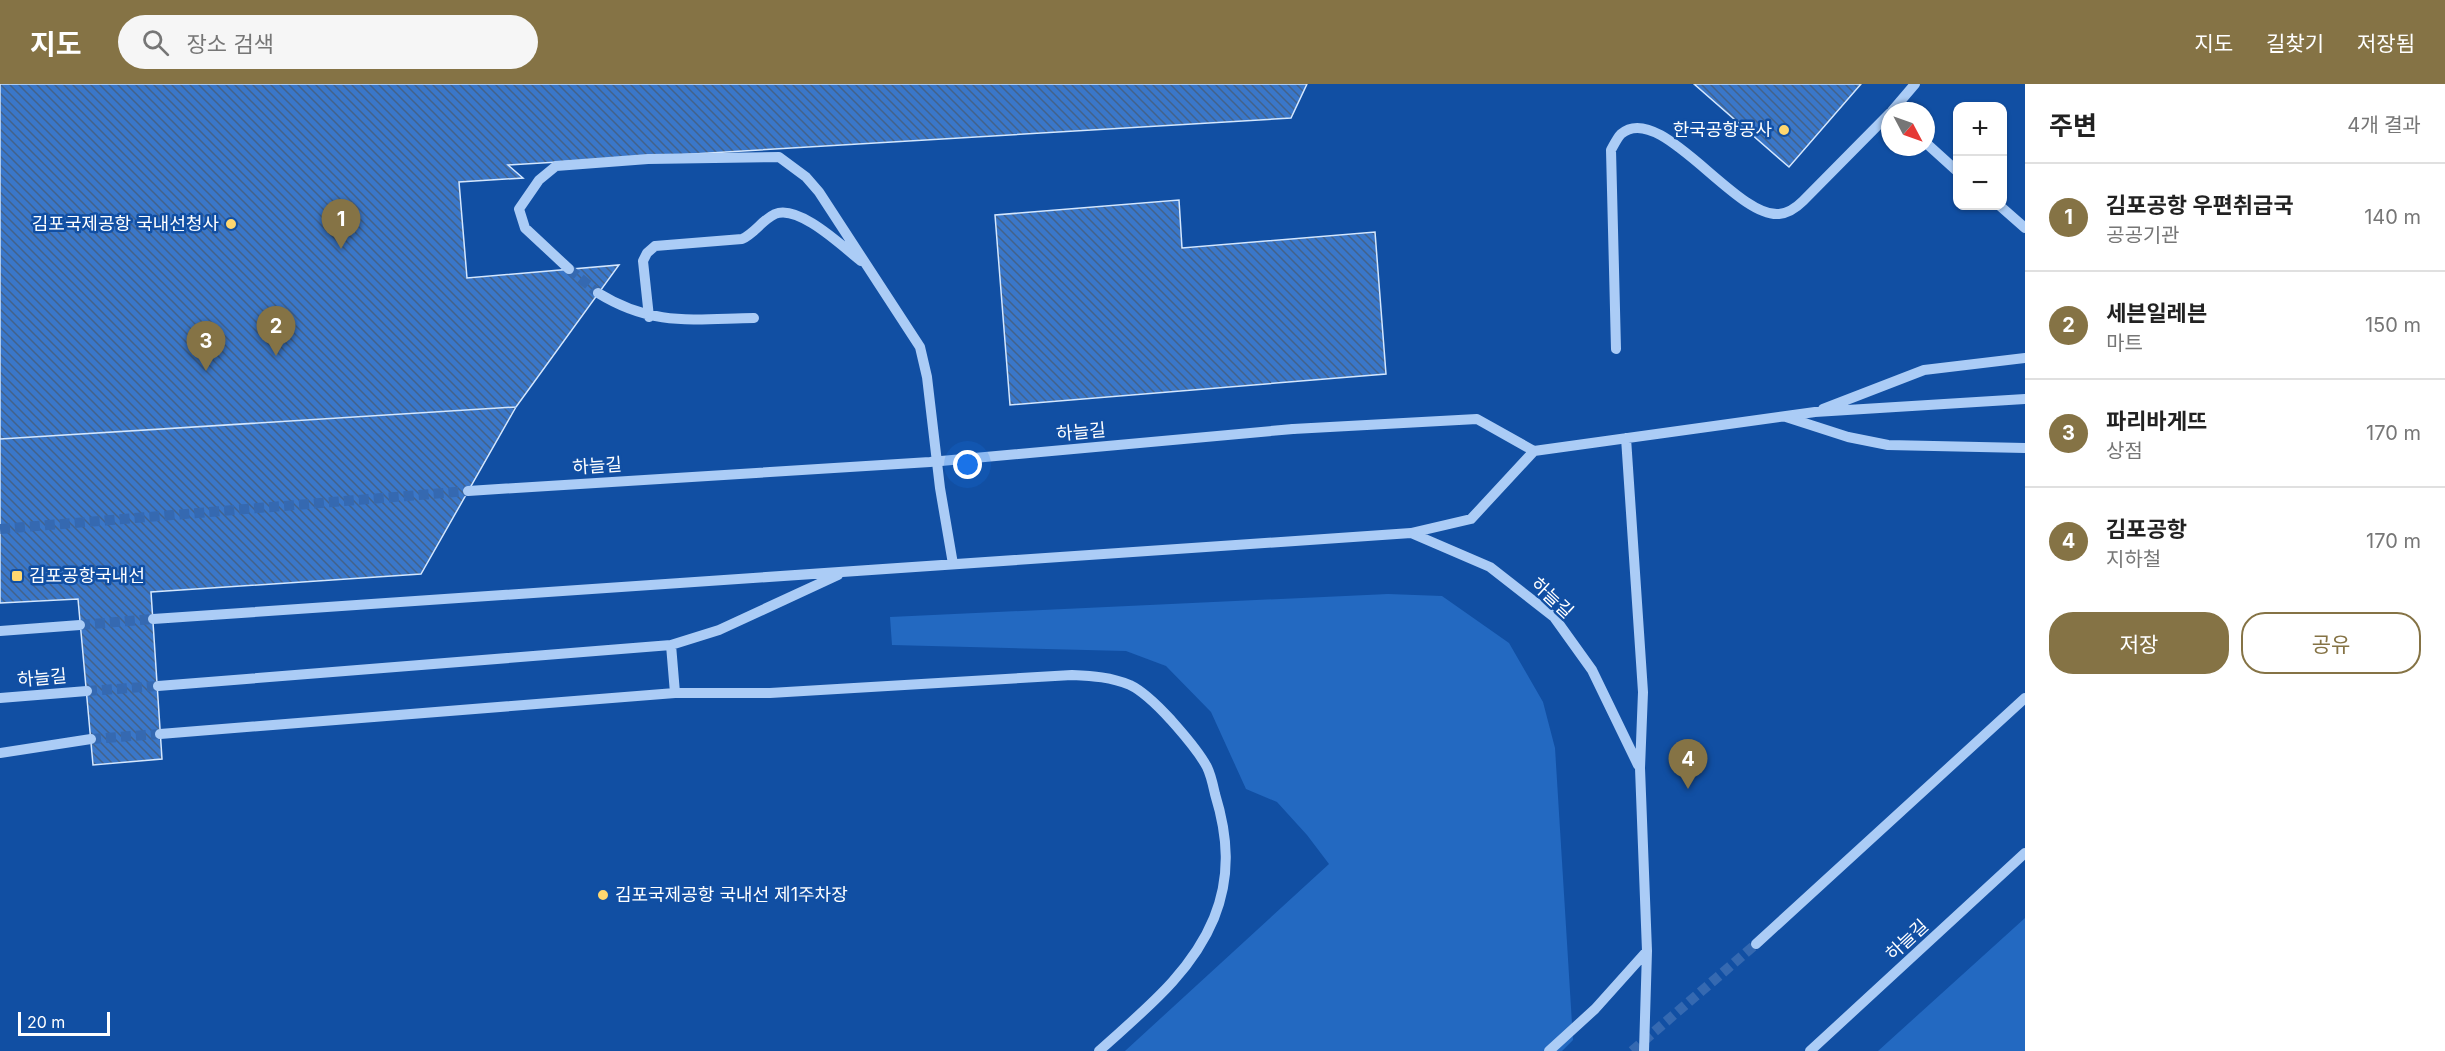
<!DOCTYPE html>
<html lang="ko">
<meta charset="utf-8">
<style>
body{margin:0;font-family:Inter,"Noto Sans KR",sans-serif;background:#f6f6f6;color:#222}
.controls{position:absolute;right:18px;top:18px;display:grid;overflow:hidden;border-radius:12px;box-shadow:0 2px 4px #0004}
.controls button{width:54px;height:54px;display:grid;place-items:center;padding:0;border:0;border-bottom:2px solid #e0e0e0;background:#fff;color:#222;font:30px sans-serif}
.compass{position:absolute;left:1881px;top:18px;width:54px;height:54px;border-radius:50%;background:#fff;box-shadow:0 2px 4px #0004;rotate:131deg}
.scale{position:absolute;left:18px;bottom:15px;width:92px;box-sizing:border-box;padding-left:6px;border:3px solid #fff;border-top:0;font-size:16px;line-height:21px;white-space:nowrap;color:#fff;-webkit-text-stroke:4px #114fa3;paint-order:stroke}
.you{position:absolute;left:968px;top:381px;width:21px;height:21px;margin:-15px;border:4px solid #fff;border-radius:50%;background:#1a73e8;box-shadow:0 0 0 9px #1a73e833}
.badge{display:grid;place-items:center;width:39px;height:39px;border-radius:50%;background:#857345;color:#fff;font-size:20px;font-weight:700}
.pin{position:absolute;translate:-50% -50px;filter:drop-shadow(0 2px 3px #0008)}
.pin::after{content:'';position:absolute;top:32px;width:21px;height:18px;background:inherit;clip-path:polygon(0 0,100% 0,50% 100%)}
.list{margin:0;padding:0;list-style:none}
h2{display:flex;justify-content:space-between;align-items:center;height:78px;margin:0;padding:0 24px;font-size:26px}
h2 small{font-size:20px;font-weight:400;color:#767676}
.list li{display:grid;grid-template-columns:39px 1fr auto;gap:18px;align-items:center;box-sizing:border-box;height:108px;padding:0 24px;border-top:2px solid #e0e0e0}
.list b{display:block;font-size:22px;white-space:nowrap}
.list p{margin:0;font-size:20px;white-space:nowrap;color:#767676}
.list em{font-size:20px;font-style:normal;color:#767676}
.actions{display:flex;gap:12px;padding:18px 24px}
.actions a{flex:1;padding:14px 0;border:2px solid #857345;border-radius:24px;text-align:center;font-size:21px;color:#857345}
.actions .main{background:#857345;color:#fff}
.icon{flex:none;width:33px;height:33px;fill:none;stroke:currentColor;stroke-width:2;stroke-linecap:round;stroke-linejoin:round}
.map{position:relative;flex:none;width:2025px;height:967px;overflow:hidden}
header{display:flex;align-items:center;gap:36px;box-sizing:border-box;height:84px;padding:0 30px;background:#857345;color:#fff}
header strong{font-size:28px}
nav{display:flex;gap:33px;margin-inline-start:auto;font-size:21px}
.search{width:420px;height:54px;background:#f6f6f6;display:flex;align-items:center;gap:15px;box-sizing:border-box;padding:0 21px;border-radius:33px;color:#767676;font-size:22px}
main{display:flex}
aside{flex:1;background:#fff}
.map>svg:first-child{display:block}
.green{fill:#2369c1}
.building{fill:url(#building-back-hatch);stroke:#d4e7fe;stroke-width:1.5}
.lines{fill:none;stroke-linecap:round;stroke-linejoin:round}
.minor-tunnel{stroke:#3569b1;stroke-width:10;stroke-dasharray:10 5;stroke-linecap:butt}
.minor{stroke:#abccf6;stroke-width:10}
.minor-bridge{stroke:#abccf6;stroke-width:10}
.poi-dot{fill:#ffd76f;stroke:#114fa3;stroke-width:2}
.labels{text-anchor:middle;stroke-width:5;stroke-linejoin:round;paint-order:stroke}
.poi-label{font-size:18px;fill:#fff;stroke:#114fa3;text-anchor:end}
.street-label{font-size:18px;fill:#fff;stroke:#114fa3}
</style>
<header>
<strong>지도</strong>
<div class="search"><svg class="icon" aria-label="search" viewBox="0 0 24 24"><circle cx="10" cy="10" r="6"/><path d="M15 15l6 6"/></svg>장소 검색</div>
<nav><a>지도</a><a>길찾기</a><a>저장됨</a></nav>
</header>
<main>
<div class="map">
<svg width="2025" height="967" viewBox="0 0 2025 967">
<defs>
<pattern id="building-back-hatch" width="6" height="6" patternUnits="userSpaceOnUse" patternTransform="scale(1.5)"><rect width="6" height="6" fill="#3a77c9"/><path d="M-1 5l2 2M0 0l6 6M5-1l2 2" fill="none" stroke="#43628a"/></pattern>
</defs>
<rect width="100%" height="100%" fill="#114fa3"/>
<!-- green -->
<path class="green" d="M1388,510L1442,512L1509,559L1543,618L1555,664L1573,956L1562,967H1125L1329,780L1307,751L1277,718L1246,705L1211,628L1166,582L1126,567L892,561L890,533Z
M2025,834V967H1878Z"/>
<!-- building -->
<path class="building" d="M0,0H1307L1291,34L508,81L523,94L459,98L467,194L619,181L516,323L0,355Z
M1694,0H1861L1789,83Z
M1179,116L1182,164L1375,148L1386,290L1010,321L995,131Z
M516,323L421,490L151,508L162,675L93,681L78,515L0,519V355Z"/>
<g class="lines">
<!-- minor-tunnel -->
<path class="minor-tunnel" d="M569,185L598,209
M0,445L468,407
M80,541L153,535
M87,607L158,602
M91,655L160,650
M1632,967L1756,860"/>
<!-- minor -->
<path class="minor" d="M1892,27L1915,0
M1926,59L1958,88
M2000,122L2025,144
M569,185L525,144L519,125L539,96L556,82L648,75L779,73L806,93L819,108L920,263L927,293L940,404L953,480
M598,209C653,243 693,235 754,234
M649,233L643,177L647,169L655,162L742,155C755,149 762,136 775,130C799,120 843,163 861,177
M1616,265L1611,66C1614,61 1617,54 1621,50C1660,16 1735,134 1779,130C1789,129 1797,123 1803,117L1890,29
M1823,325L1924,286L2025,274
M1786,333L1848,353L1888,361L2025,364
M1293,345L1477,335L1534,367
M1626,354L1643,608L1640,684L1647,867L1644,967
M1534,367L1815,328L2025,315
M1411,449L1490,483L1554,533L1592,586L1638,681
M153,535L1411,449L1471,435L1534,367
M0,547L80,541
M671,561L675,609H770L1072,591C1093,592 1111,593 1130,601C1145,608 1160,624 1171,636C1184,651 1198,666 1207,683C1211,691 1213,701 1215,710C1228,752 1231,792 1214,834C1191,890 1143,927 1099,967
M158,602L671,561L719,546L838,491
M0,614L87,607
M160,650L675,609
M0,669L91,655
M1756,860L2025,614
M1549,967L1595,925L1647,867
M1810,967L2025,769"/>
<!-- minor-bridge -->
<path class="minor-bridge" d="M468,407L930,378L1293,345"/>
</g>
<!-- markers -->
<g class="poi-dot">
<circle cx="1784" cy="46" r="6"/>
<circle cx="231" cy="140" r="6"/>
<rect x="11" y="486" width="12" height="12" rx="3"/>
<circle cx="603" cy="811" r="6"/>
</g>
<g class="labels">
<!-- poi labels -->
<g class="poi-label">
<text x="1772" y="52">한국공항공사</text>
<text x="219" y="146">김포국제공항 국내선청사</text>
<text x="29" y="498" text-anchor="start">김포공항국내선</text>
<text x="615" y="817" text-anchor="start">김포국제공항 국내선 제1주차장</text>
</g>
<!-- street labels -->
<g class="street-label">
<text transform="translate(1081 348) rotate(-5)" y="6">하늘길</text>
<text transform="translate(597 382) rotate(-4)" y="6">하늘길</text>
<text transform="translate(1552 514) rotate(43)" y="6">하늘길</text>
<text transform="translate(42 594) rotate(-5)" y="6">하늘길</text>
<text transform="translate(1907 856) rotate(-43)" y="6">하늘길</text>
</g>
</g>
</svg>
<div class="controls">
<button>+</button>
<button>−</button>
</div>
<svg class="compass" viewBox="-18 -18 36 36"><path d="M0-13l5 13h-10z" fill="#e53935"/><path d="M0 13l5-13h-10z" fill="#767676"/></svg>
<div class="scale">20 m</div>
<div class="you"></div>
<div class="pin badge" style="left:341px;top:165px">1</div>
<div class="pin badge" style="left:276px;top:272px">2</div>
<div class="pin badge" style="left:206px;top:287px">3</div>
<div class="pin badge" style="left:1688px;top:705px">4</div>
</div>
<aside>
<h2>주변<small>4개 결과</small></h2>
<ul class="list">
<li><span class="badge">1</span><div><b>김포공항 우편취급국</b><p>공공기관</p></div><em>140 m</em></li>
<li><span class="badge">2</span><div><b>세븐일레븐</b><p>마트</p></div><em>150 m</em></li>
<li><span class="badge">3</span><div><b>파리바게뜨</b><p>상점</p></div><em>170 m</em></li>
<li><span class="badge">4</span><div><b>김포공항</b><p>지하철</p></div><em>170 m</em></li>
</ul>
<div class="actions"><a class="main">저장</a><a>공유</a></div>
</aside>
</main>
